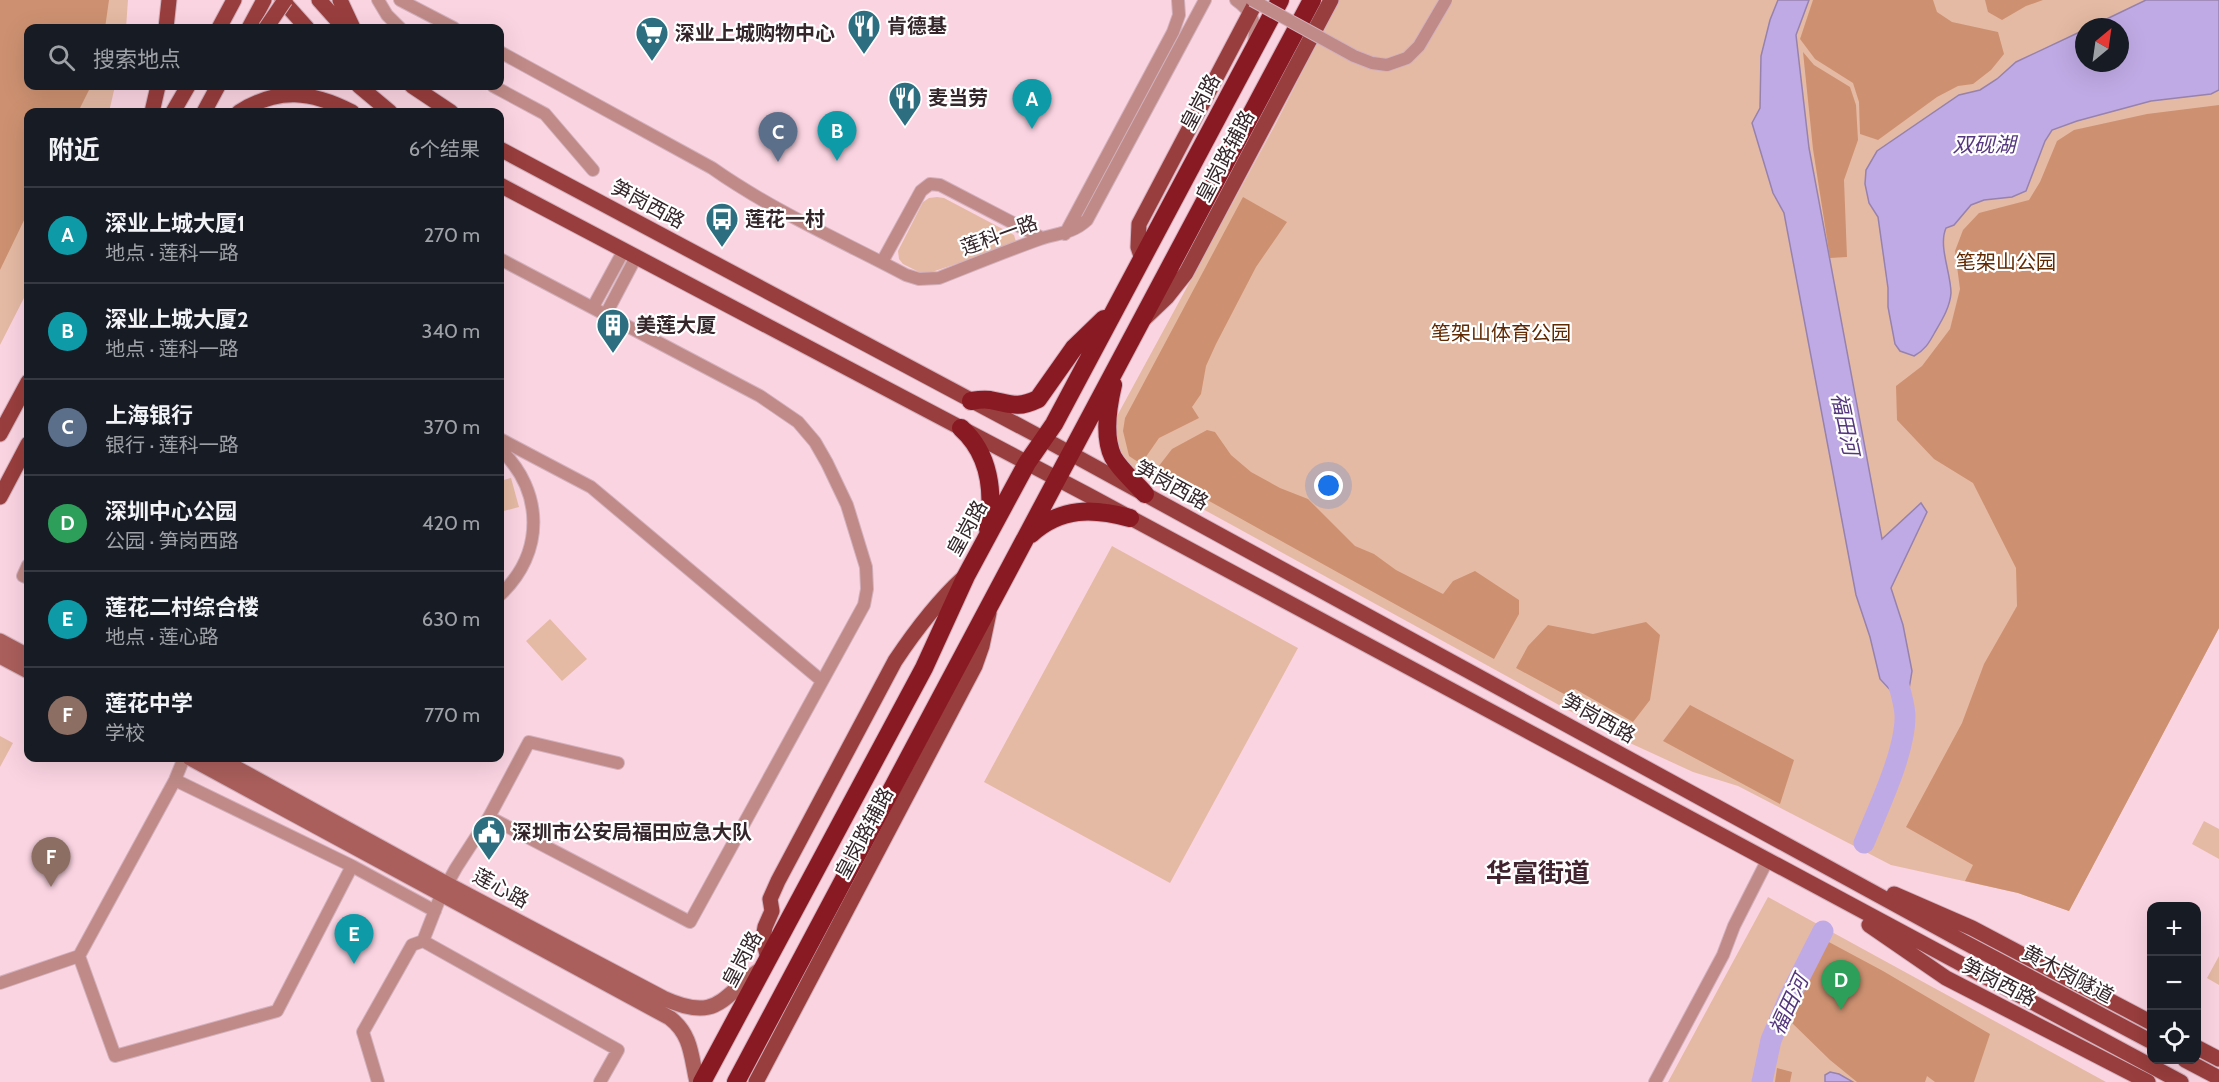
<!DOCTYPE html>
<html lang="zh">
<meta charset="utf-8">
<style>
body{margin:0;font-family:Cabin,"Noto Sans SC",sans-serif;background:#20242c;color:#f1f3f6}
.controls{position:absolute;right:18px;bottom:18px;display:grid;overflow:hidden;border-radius:12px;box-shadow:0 6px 24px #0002}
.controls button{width:54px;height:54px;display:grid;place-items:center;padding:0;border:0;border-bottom:2px solid #363941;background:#171b24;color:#f1f3f6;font:30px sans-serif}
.compass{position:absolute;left:2075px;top:18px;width:54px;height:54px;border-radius:50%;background:#171b24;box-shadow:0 6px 24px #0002;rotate:29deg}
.you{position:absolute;left:1329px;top:486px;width:21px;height:21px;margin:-15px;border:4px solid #fff;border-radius:50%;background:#1a73e8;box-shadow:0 0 0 9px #1a73e833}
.badge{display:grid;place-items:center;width:39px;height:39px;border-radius:50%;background:#0b8043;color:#fff;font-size:20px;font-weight:700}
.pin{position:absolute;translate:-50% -50px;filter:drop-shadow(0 2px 3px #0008)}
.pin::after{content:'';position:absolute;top:32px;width:21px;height:18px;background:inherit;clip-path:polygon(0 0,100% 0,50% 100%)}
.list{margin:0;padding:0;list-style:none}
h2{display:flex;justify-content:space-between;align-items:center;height:78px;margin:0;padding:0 24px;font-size:26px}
h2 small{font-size:20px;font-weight:400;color:#9ea1a6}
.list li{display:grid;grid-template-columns:39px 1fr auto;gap:18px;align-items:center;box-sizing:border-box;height:96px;padding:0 24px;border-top:2px solid #363941}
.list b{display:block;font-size:22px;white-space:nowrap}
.list p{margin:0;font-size:20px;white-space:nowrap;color:#9ea1a6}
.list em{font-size:20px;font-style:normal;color:#9ea1a6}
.icon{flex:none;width:33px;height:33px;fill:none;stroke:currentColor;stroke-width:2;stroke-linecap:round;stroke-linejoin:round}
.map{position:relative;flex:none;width:2219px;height:1082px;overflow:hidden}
.search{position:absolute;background:#171b24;box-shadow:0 6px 24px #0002;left:24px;top:24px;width:480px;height:66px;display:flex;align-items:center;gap:15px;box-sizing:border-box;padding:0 21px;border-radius:12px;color:#9ea1a6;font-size:22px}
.panel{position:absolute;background:#171b24;box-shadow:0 6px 24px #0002;left:24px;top:108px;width:480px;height:654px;border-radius:12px}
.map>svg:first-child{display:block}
.green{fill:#e5baa4;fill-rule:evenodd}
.forest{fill:#cd9171}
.water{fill:#c0aae5;stroke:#9682ad;stroke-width:1.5}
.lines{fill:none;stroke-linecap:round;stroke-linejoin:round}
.river{stroke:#c0aae5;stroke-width:21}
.street-casing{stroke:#d3b1bd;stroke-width:14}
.secondary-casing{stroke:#d3b1bd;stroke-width:17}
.primary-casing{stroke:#d3b1bd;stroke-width:17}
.highway-casing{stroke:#d3b1bd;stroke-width:20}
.street{stroke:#bf8a87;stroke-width:12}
.secondary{stroke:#aa5f5c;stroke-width:15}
.primary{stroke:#993e3e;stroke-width:15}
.highway{stroke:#891a23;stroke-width:18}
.street-bridge-casing{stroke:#d3b1bd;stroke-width:14;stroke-linecap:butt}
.primary-bridge-casing{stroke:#d3b1bd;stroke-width:17;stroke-linecap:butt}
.street-bridge{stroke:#bf8a87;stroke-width:12}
.primary-bridge{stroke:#993e3e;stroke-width:15}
.labels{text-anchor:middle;stroke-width:4.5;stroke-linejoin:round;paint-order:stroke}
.poi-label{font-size:20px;font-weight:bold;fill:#34262b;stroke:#fff;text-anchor:start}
.street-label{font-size:20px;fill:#34262b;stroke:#fff}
.park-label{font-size:20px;fill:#602902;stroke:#fff}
.water-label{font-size:21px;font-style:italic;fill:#55377d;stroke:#fff}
.district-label{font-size:26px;font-weight:bold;fill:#40232e;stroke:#fff}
</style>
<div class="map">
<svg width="2219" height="1082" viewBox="0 0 2219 1082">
<rect width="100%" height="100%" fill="#fbd4e2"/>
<!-- green -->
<path class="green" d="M0,0H128L126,28H28V86H115L109,112H28V290L0,345Z
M1339,0H2219V628L2069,911L2018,893L1891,865L1738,786L1693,772L1619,738L1130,469L1112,439L1117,416L1275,125ZM2084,27H2120V63H2084Z
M937,197L944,198L1014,235L1016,242L1012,245L929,273L919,272L903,264L899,259L898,251L923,202L929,198Z
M511,478L519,507L500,512V481Z
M1112,546L1298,648L1170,883L984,782Z
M550,619L587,659L562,681L526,641Z
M0,736L13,743L0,767Z
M2204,821L2219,829V859L2192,844Z
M1768,897L2106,1082H1668Z
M2219,956V985L2207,978Z"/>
<!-- forest -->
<path class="forest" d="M0,0H109L105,28H28V86H91L78,112H28V212L0,270Z
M1813,0H1933L1937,12L1952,22L1998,32L2004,54L1991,70L1973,84L1958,86L1937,97L1878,140L1860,134L1859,102L1853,83L1815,59L1800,39Z
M1985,0H2043L2026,6L2002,20L1988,12Z
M1803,52L1814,65L1850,87L1856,105L1858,140L1844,180L1847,257L1830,258L1813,149Z
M2219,105V628L2069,911L2018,893L1965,881L1973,865L1906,827L1962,723L1984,664L2017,606L2016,568L1973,483L1934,459L1897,420L1896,386L1922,366L1950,329L1960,289L1955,251L1963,230L1979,213L2029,200L2040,182L2057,141L2074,130L2147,114Z
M1243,197L1287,222L1256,267L1216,344L1206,366L1201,394L1192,407L1199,418L1159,438L1141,464L1129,456L1123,431L1125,418Z
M1207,430L1215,432L1231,455L1251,472L1280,488L1308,499L1355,546L1374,554L1396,570L1443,594L1453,581L1475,571L1519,600V614L1494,659L1155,471L1172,449Z
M1646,622L1660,635L1650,700L1633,722L1575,689L1564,694L1516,668L1528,646L1548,625L1593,634Z
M1690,705L1794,760L1780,804L1663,741Z
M1827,941L1883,971L1990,1034L1974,1082H1935L1927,1076L1925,1082H1857L1830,1060L1789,1020L1819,949Z
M1777,1068L1792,1072L1790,1082H1775Z"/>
<!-- water -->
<path class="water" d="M1778,0H1809L1796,35L1809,148L1882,539L1921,503L1927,512L1891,588L1903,625L1912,671L1909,689L1893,693L1880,679L1870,637L1856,595L1784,213L1773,193L1752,123L1760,108L1761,56L1770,20Z
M2146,0H2219V90L2211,94L2151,101L2077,121L2052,130L2045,141L2026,191L2012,197L1984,200L1971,205L1954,225L1946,228C1938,246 1951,273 1951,293C1950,307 1942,320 1935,332C1929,343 1925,350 1914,356L1900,351L1895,344L1888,307V288L1878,217L1869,203L1865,184L1866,170L1877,151L1959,95L1980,90L1997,79L2016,62L2084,30V63H2120V27H2090Z
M1830,1072L1839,1074L1853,1082H1825V1075Z"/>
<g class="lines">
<!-- river -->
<path class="river" d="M1864,843C1878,809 1906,751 1905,715C1904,699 1897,680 1893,665
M1762,1082L1771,1040L1789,998L1823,931"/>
<defs>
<path id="street" d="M378,0L387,15L400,28
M400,0L454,28
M1236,0C1252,11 1257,24 1254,43
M500,52L712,168C773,211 840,240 906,275L919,279L939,278C972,265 1006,251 1040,239C1057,233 1072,234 1087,220L1205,0
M493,86L545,114L593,170
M1065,234L1173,32L1179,15L1178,0
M882,262L921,191L930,184L940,185L1042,238
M593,307L624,250
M606,314L636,257
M500,439L591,487L822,681
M500,449C544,491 545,553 500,595
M28,565L23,576L28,578
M175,780L352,866L435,911
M489,817L690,922L864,605L867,589L866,567L847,505L827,463L815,442L798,422L760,396L500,259
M423,941L618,1050L600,1082
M79,956L115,1056L277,1011L352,866
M0,983L79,956L175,780L184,758
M378,1082L363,1032L412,945L423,941L441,895L456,868L489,817L529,742L618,763
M1655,1082L1723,955L1734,926L1767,861"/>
<path id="secondary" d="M0,641L28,656
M0,656L28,671
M190,758L670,1018C692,1035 691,1057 697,1082
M218,758L447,884L663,998C720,1024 721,995 763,968"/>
<path id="primary" d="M282,0L307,28
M319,0L344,28
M340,0L353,28
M166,28L169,0
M219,28L234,0
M249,28L264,0
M359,86L390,112
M412,86L451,112
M152,112L158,86
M173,112L188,86
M204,112L218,86
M239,112C279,87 311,91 352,112
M500,149L1044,439L1964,942L2152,1042
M500,185L1088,495L2181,1082
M1142,259L1138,247L1139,224L1257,0
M1145,318L1167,297L1186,273L1331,0
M0,434L28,382
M0,497L28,444
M1894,894L1972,928L2152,1023
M1869,925L1946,978L2148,1082
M768,958L763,939L765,927L772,911L770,899L778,881L895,661C915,631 937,602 963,578
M2196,1047L2219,1059
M2185,1060L2219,1078
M756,1082L975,666L982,646L989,613"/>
<path id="highway" d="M1113,385C1108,406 1103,436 1113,457C1120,470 1135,482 1145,494
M971,401C977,400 984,399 990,400C1011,404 1017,409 1038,399L1074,348L1104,319
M961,428C990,454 994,493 988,529
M1031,534C1061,507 1093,508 1130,518
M702,1082L924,668L966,576L1027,463L1054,424L1280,0
M736,1082L1312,0"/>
</defs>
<!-- street casing -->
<use href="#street" class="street-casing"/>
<!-- secondary casing -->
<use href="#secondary" class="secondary-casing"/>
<!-- primary casing -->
<use href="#primary" class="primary-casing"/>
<!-- highway casing -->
<use href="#highway" class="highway-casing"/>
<!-- street -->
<use href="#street" class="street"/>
<!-- secondary -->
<use href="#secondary" class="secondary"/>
<!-- primary -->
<use href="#primary" class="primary"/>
<!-- highway -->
<use href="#highway" class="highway"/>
<defs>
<path id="street-bridge" d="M1252,0L1354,56L1372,63L1387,65L1407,58L1419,46L1446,0"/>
<path id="primary-bridge" d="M266,28L285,0"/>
</defs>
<!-- street-bridge casing -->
<use href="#street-bridge" class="street-bridge-casing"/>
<!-- primary-bridge casing -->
<use href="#primary-bridge" class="primary-bridge-casing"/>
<!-- street-bridge -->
<use href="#street-bridge" class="street-bridge"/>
<!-- primary-bridge -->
<use href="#primary-bridge" class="primary-bridge"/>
</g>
<!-- icons -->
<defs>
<symbol id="restaurant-pin" viewBox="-11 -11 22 30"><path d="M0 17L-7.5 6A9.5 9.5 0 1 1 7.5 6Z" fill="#2d6e81" stroke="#fff"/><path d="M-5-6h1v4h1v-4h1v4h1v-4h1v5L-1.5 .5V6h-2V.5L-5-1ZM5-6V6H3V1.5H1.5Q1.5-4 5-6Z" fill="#fff"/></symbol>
<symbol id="supermarket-pin" viewBox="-11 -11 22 30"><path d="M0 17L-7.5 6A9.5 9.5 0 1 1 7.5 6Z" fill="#2d6e81" stroke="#fff"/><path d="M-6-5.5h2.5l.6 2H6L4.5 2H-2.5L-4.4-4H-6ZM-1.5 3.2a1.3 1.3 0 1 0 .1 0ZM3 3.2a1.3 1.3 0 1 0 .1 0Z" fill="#fff"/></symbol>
<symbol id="bus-pin" viewBox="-11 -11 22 30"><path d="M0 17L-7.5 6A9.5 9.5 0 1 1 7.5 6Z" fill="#2d6e81" stroke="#fff"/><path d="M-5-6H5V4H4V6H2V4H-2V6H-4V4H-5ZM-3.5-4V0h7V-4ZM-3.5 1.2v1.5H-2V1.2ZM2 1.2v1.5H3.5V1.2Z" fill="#fff"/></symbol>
<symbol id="building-pin" viewBox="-11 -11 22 30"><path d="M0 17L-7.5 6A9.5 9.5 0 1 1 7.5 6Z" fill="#2d6e81" stroke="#fff"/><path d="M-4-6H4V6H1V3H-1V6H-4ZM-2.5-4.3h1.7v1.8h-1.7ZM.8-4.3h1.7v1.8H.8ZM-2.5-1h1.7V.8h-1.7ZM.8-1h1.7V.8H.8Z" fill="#fff"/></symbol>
<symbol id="civic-pin" viewBox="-11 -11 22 30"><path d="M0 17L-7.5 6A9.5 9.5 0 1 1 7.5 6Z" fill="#2d6e81" stroke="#fff"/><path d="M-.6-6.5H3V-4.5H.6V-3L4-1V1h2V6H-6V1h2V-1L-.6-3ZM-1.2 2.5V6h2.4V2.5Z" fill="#fff"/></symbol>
</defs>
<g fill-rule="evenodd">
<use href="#restaurant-pin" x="845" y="7" width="38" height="52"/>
<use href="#supermarket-pin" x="633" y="14" width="38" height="52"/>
<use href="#restaurant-pin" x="886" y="79" width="38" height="52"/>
<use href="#bus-pin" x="703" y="200" width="38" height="52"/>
<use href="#building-pin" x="594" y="306" width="38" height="52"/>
<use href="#civic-pin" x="470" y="813" width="38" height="52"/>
</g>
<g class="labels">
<!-- poi labels -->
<g class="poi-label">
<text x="887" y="33">肯德基</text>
<text x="675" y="40">深业上城购物中心</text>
<text x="928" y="105">麦当劳</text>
<text x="745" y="226">莲花一村</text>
<text x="636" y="332">美莲大厦</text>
<text x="512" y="839">深圳市公安局福田应急大队</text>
</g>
<!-- street labels -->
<g class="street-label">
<text transform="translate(1200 102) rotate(-62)" y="7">皇岗路</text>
<text transform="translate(1225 156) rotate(-62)" y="7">皇岗路辅路</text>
<text transform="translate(648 204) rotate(28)" y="7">笋岗西路</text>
<text transform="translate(999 235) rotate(-20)" y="7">莲科一路</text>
<text transform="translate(1172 485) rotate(29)" y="7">笋岗西路</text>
<text transform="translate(967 528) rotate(-61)" y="7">皇岗路</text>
<text transform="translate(1599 718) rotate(29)" y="7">笋岗西路</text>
<text transform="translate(864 833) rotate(-62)" y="7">皇岗路辅路</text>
<text transform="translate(501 888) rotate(28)" y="7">莲心路</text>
<text transform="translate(742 959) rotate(-62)" y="7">皇岗路</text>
<text transform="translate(2068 974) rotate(28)" y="7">黄木岗隧道</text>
<text transform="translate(1999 982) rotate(27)" y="7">笋岗西路</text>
</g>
<!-- park labels -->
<g class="park-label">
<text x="2006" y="269">笔架山公园</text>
<text x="1501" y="340">笔架山体育公园</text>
</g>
<!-- water labels -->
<g class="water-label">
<text x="1984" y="152">双砚湖</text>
<text transform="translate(1845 424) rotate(78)" y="7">福田河</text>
<text transform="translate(1789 1005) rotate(-65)" y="7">福田河</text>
</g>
<!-- district labels -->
<g class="district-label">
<text x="1538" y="882">华富街道</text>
</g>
</g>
</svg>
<div class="controls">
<button>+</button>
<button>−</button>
<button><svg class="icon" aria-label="locate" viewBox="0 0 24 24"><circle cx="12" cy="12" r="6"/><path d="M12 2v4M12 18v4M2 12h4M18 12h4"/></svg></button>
</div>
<svg class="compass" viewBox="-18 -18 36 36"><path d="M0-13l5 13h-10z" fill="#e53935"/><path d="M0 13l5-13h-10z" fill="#9ea1a6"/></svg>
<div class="you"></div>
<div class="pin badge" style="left:1032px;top:129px;background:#0f9aa8">A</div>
<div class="pin badge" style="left:837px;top:161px;background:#0f9aa8">B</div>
<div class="pin badge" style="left:778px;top:162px;background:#5c6f8a">C</div>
<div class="pin badge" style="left:1841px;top:1010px;background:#2e9e5b">D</div>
<div class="pin badge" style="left:354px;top:964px;background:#0f9aa8">E</div>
<div class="pin badge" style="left:51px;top:887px;background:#8d6e63">F</div>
<div class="search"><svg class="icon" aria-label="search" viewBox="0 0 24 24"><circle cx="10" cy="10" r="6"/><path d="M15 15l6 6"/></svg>搜索地点</div>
<section class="panel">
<h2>附近<small>6个结果</small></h2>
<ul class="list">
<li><span class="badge" style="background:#0f9aa8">A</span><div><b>深业上城大厦1</b><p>地点 · 莲科一路</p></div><em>270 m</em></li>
<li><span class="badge" style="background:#0f9aa8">B</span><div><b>深业上城大厦2</b><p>地点 · 莲科一路</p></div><em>340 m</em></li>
<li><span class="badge" style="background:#5c6f8a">C</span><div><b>上海银行</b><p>银行 · 莲科一路</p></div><em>370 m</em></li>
<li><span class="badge" style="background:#2e9e5b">D</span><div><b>深圳中心公园</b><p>公园 · 笋岗西路</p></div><em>420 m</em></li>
<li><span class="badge" style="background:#0f9aa8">E</span><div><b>莲花二村综合楼</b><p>地点 · 莲心路</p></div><em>630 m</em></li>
<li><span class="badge" style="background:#8d6e63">F</span><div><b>莲花中学</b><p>学校</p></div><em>770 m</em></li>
</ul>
</section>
</div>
